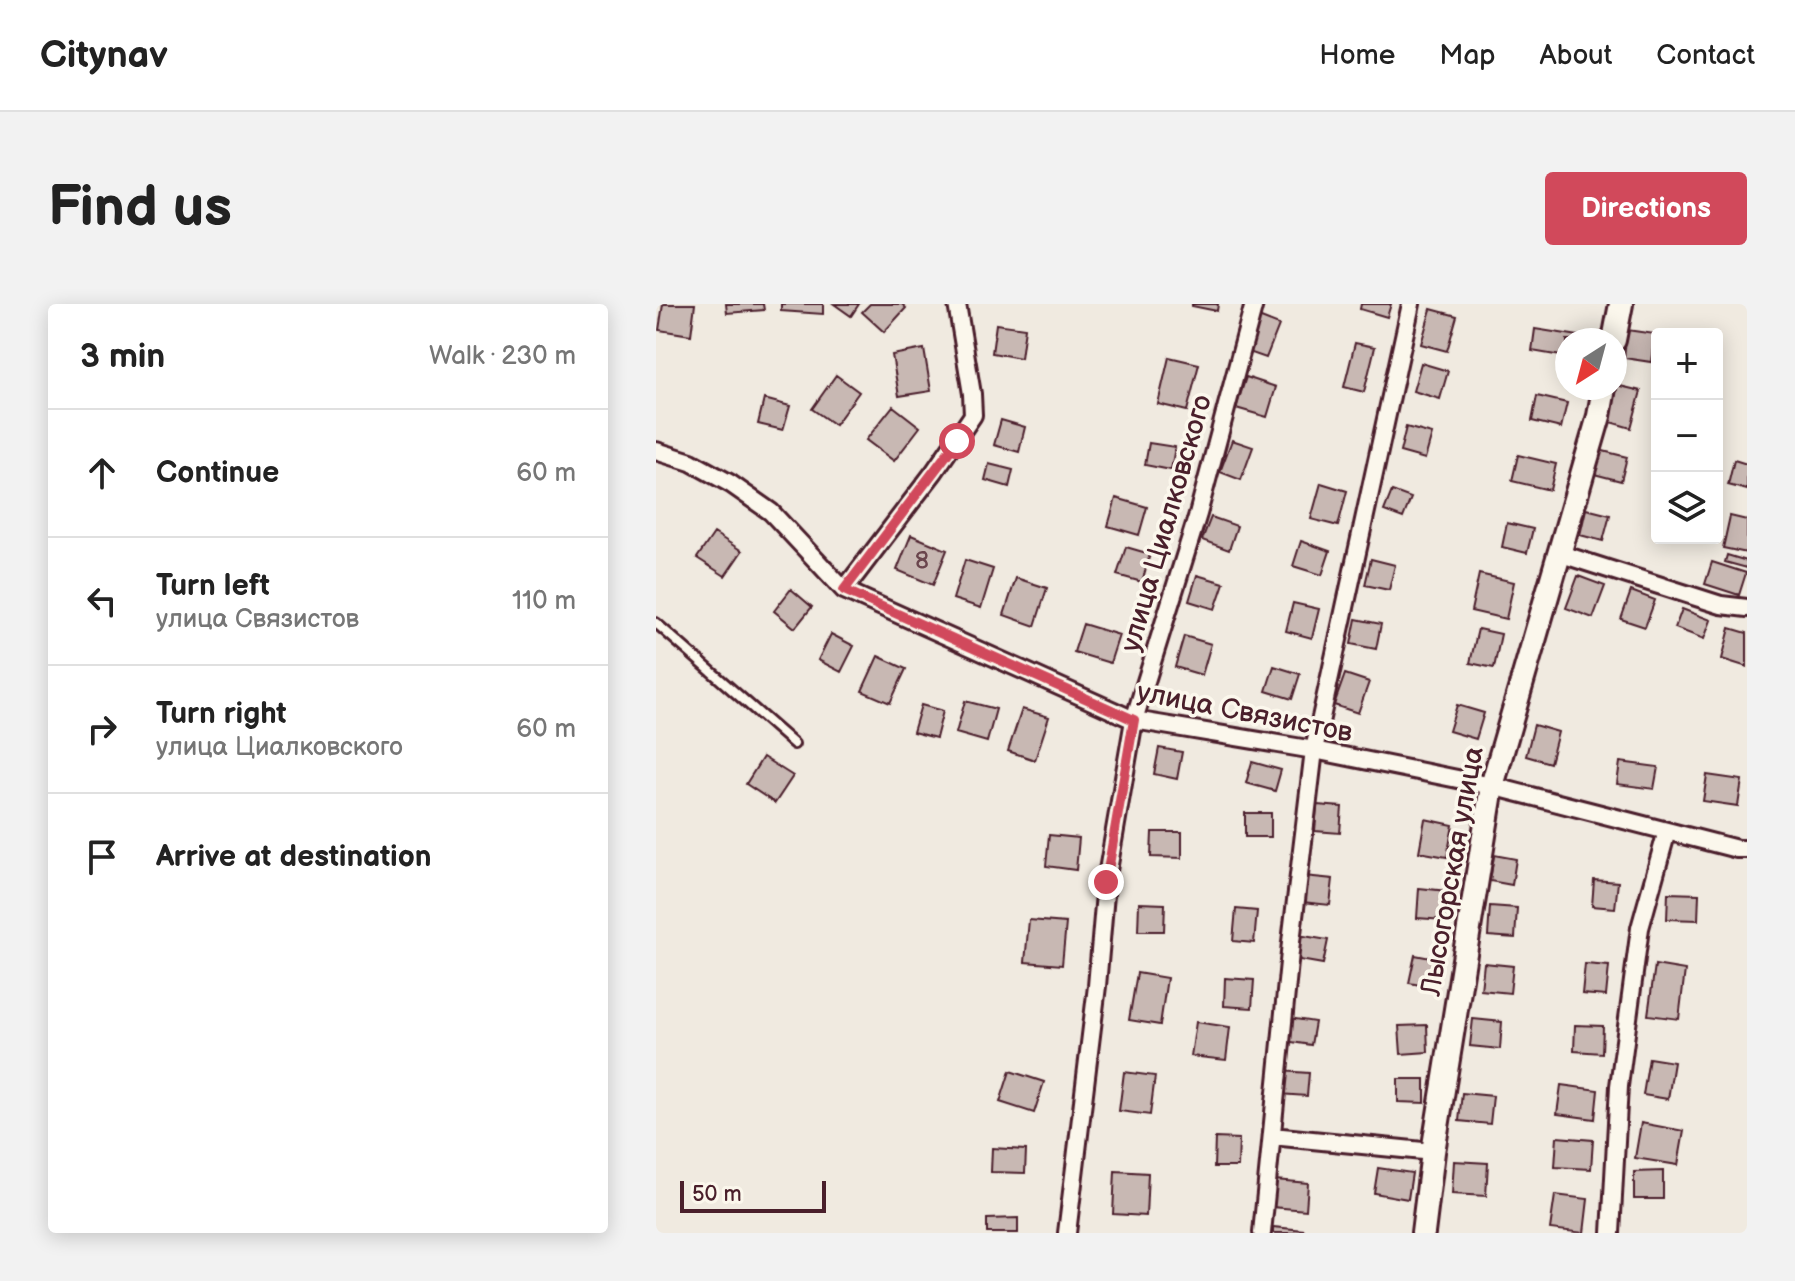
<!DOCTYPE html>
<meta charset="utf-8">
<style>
body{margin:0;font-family:"Balsamiq Sans",sans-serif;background:#f2f2f2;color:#222}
.controls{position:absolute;right:24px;top:24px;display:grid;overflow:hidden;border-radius:8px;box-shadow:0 4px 20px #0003}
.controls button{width:72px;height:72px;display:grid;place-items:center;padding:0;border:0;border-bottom:2px solid #e0e0e0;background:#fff;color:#222;font:40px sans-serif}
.compass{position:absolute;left:899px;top:24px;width:72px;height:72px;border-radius:50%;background:#fff;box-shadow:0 4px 20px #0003;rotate:216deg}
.scale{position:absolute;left:24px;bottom:20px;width:146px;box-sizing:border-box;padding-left:8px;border:4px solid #4a1f2b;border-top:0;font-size:22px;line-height:28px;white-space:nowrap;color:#4a1f2b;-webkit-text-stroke:6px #fbf7ec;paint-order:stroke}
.stop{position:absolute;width:24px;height:24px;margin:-18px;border:6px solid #d1495b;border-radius:50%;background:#fff}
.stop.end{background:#d1495b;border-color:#fff;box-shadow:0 2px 8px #0008}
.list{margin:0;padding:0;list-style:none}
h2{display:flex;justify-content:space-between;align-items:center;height:104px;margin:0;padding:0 32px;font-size:34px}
h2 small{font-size:26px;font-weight:400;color:#767676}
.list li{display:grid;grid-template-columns:52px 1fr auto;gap:24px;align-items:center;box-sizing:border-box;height:128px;padding:0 32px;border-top:2px solid #e0e0e0}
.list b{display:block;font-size:30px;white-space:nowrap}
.list p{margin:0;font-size:26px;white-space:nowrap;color:#767676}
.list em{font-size:26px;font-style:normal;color:#767676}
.icon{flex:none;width:44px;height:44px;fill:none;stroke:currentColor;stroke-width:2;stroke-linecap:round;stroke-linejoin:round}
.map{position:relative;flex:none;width:1091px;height:929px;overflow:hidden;border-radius:8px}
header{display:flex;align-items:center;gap:48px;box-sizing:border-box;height:112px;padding:0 40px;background:#fff;border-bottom:2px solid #e0e0e0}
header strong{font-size:38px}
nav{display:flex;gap:44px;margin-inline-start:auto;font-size:28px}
.intro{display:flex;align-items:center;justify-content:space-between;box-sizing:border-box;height:192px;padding:0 48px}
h1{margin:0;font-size:56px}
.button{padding:20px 36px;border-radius:8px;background:#d1495b;color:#fff;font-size:28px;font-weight:700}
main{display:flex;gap:48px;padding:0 48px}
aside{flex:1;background:#fff;border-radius:8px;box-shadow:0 4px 20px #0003}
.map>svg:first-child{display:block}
.building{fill:#c8b8b3;stroke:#4a1f2b;stroke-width:2}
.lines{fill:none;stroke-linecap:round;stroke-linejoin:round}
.lane-casing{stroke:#4a1f2b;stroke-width:14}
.street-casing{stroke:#4a1f2b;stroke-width:22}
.secondary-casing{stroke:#4a1f2b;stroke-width:28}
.lane{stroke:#fbf7ec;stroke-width:8}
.street{stroke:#fbf7ec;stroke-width:16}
.secondary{stroke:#fbf7ec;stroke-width:22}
.route{stroke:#d1495b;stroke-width:10}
.labels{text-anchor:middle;stroke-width:7;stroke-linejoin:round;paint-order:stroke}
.number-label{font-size:24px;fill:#6a454d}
.street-label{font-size:28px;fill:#4a1f2b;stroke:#fbf7ec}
</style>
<header>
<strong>Citynav</strong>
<nav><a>Home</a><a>Map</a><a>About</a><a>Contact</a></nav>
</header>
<div class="intro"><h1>Find us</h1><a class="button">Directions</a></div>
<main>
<aside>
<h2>3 min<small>Walk · 230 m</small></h2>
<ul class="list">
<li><svg class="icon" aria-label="ahead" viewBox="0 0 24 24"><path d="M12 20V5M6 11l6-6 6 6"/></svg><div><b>Continue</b></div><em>60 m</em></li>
<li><svg class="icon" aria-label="left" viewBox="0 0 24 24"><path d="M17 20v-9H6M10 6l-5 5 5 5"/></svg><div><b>Turn left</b><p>улица Связистов</p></div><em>110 m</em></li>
<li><svg class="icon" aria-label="right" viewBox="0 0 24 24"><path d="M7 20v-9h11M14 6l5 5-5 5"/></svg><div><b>Turn right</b><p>улица Циалковского</p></div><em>60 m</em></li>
<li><svg class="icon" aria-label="arrive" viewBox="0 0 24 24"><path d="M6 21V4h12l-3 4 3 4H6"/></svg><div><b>Arrive at destination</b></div></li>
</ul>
</aside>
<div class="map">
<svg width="1091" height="929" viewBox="0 0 1091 929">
<rect width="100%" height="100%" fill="#f0eae0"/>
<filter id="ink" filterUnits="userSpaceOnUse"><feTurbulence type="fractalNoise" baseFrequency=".0125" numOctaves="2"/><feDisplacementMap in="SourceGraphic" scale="16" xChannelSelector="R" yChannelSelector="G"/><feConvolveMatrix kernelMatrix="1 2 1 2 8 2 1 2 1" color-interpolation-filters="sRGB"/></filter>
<g filter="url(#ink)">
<!-- building -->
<path class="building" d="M7,0H39L35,31L3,26Z
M70,0H107L108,6L71,9Z
M125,0H167V10L125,7Z
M178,0H203L195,12Z
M214,0H246L250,4L228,28L206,8Z
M536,0H562L561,7L536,2Z
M705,0H735L731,13L704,5Z
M775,5L801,12L791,47L765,40Z
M600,12L623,21L610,54L587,46Z
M340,20L369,24L365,54L336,49Z
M879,25L923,32L922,36H911V53L876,47Z
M971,26L999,30L995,58L968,54Z
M699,39L719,43L708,88L688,83Z
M268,45L275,87L243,92L236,51Z
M513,53L543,60L531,107L502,100Z
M765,59L792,67L784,95L757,87Z
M180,71L203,88L179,121L156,105Z
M590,73L620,83L611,113L580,104Z
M960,81L985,87L975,124L951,117Z
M881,92L911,99L905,124L876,117Z
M108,95L134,102L127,126L102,120Z
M237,102L264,123L238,157L210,136Z
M345,116L369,123L363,148L338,141Z
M750,123L776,130L769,155L744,148Z
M576,136L597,143L585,176L564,168Z
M493,139L519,143L515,166L489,161Z
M943,146L971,153L965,177L938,170Z
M862,151L900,160L894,186L856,177Z
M1078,156L1091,160V186L1072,181Z
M333,160L357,166L353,183L329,176Z
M665,179L691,187L682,222L655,215Z
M736,187L755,194L747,214L728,207Z
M460,194L491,203L483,231L452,222Z
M930,205L954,211L947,237L924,231Z
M1074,212L1091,216V249L1067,244Z
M555,213L581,222L573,246L546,236Z
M851,219L877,225L871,249L846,243Z
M58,229L86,247L69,272L41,254Z
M255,231L291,246L277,281L241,266Z
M645,237L674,247L666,271L637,262Z
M470,243L494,250L486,278L461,271Z
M1071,251L1091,257V264L1069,258Z
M715,255L739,261L733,286L709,281Z
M309,256L337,265L325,304L297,295Z
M1056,258L1090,269L1083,291L1049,280Z
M823,270L858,278L850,315L815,307Z
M541,271L568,279L559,305L533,297Z
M922,272L949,282L937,314L910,304Z
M360,274L391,284L379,322L348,311Z
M135,285L156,303L139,324L118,307Z
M975,287L999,296L989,323L965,315Z
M637,299L663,305L656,334L630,327Z
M1026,305L1055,316L1048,335L1019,324Z
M700,315L725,320L720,345L695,340Z
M427,320L463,331L454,359L418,348Z
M1074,324L1091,329V363L1066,355Z
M822,325L845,330L838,364L814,359Z
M175,330L198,342L185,368L162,356Z
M528,332L555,340L546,371L519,363Z
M222,352L250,365L234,399L206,387Z
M618,362L644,370L636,395L610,387Z
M689,370L713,378L702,409L678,401Z
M309,397L340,405L331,438L300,429Z
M265,401L287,407L280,434L257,428Z
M801,401L828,409L820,435L793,427Z
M366,405L393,413L379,456L352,447Z
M878,421L902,428L894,459L870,452Z
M503,444L526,448L521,475L498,470Z
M107,453L137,472L119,499L90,480Z
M596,458L625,466L619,487L590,479Z
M964,458L1002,463L998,485L961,480Z
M1051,471L1086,476L1082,502L1047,497Z
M661,501L686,503L684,529L659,527Z
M589,509H615V533H589Z
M769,515L797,521L791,553L763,548Z
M496,528H526V554L495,553Z
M393,531L423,534L420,566L390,562Z
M838,551L860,555L856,581L834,577Z
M648,572L677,575L674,601L646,598Z
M938,576L962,578L959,604L936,602Z
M763,584L791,587L789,616L761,614Z
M1012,589L1043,590L1042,616L1011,615Z
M483,599L509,600L508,627H482Z
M834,602L861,604L859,634L832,632Z
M580,605L601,607L598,639L577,637Z
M373,616L410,619L406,661L369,658Z
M642,631L672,636L667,660L638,655Z
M759,651L780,655L776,683L753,679Z
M828,659L857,662L854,689L825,686Z
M929,660L953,662L950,692L926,690Z
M999,661L1029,666L1023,715L992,711Z
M481,669L511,674L504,721L473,716Z
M569,674L598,676L596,704L568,702Z
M633,714L659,718L655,741L629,737Z
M817,715L846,718L844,745L814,742Z
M540,718L574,723L570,756L535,752Z
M771,721L772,748L745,750L743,722Z
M919,721L947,722L946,749L918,747Z
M993,754L1018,758L1012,795L987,791Z
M354,767L388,778L378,809L344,798Z
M624,767L653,769L651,792L623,790Z
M468,768L499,772L494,811L463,807Z
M742,775H769V799L742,798Z
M905,781L942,786L939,815L901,810Z
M806,789L837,792L834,820L803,817Z
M985,819L1028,827L1022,861L979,854Z
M901,833L937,836L935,865L899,863Z
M559,834L583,835L582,863H558Z
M336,844L370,846L369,869L335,868Z
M798,857L832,859L830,892L796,890Z
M722,864L756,869L752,895L718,889Z
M459,867L492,869L490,912L457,910Z
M1007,867V895H978V868Z
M619,876L652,879L650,906L616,903Z
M899,891L932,895L928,929L894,925Z
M362,914V929H331V915Z
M617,923L648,926V929H617Z"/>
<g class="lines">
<defs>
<path id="lane" d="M0,319L138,440"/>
<path id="street" d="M0,147L35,158L75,180L115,208L188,286L478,416L658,446L836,482L1081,545H1091
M902,249L1065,301L1091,304
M188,286L278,168L317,111L316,90L301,0
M616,832L777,848
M411,929L441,682L450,578L478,416L542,210L598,0
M606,929L635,638L658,446L755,0
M955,929L963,782L984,624L1011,527"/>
<path id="secondary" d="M958,36L965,0
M767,929L777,848L836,482L943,112L948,84"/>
</defs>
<!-- lane casing -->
<use href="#lane" class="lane-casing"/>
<!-- street casing -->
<use href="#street" class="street-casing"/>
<!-- secondary casing -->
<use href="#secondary" class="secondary-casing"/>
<!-- lane -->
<use href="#lane" class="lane"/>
<!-- street -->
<use href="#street" class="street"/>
<!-- secondary -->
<use href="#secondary" class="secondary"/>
</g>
</g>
<g class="lines" filter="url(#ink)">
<!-- route -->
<path class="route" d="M301,137L188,286L478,416L450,578"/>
</g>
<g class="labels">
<!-- number labels -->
<g class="number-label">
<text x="266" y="264">8</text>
</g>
<!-- street labels -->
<g class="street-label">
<text transform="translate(509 219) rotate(-74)" y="10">улица Циалковского</text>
<text transform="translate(589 407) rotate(11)" y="10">улица Связистов</text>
<text transform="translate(795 567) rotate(-80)" y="10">Лысогорская улица</text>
</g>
</g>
</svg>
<div class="controls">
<button>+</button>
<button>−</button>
<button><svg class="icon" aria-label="layers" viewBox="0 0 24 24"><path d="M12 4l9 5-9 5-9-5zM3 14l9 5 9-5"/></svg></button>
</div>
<svg class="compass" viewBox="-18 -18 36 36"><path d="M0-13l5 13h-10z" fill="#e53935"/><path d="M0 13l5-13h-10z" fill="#767676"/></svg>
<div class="scale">50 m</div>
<div class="stop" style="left:301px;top:137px"></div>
<div class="stop end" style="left:450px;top:578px"></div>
</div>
</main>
